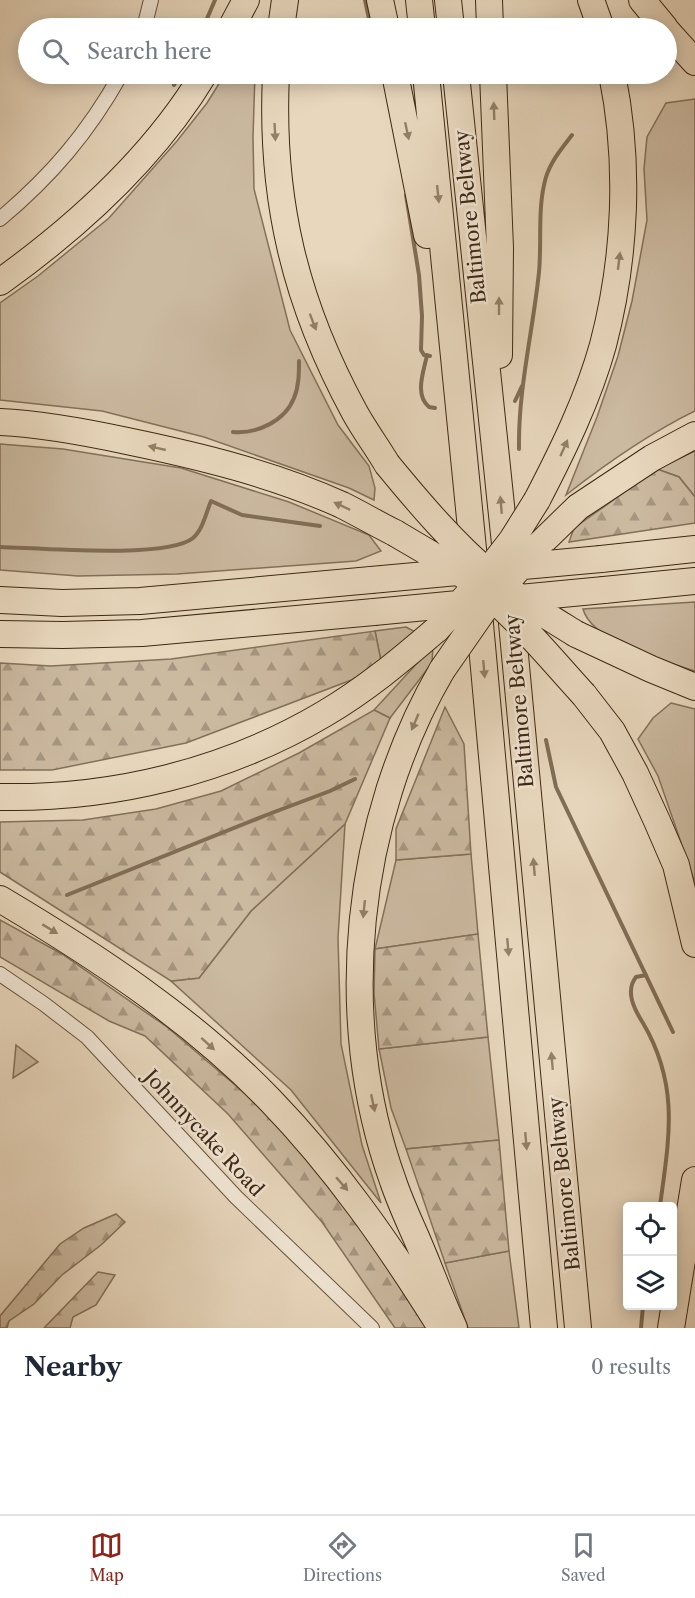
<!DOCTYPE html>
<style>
body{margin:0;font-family:"Libre Caslon Text",serif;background:#f6f6f7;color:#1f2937}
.controls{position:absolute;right:18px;bottom:18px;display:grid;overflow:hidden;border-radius:6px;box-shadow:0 3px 15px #0003}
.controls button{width:54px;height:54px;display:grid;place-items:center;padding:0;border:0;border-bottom:2px solid #e0e1e3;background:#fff;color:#1f2937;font:30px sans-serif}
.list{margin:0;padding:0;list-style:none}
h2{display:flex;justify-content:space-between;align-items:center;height:78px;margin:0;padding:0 24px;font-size:26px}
h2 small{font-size:20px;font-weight:400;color:#747a83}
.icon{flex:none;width:33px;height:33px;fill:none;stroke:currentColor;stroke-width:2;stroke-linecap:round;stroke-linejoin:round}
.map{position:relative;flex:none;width:695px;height:1328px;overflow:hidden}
.search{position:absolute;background:#fff;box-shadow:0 3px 15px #0003;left:18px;right:18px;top:18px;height:66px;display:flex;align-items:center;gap:15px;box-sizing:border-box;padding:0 21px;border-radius:33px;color:#747a83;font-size:22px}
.sheet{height:186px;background:#fff}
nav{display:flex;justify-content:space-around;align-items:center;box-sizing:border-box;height:84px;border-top:2px solid #e0e1e3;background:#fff;font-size:16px;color:#747a83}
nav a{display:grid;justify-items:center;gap:3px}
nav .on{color:#8f2418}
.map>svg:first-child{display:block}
.green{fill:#cbb9a0;stroke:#84705a;stroke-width:1.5}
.forest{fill:url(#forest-firs);stroke:#84705a;stroke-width:1.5}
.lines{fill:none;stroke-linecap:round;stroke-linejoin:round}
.stream{stroke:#816d56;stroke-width:4}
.minor-casing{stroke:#68533e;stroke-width:16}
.motorway-casing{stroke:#3e2713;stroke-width:28}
.minor{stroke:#f0e5d4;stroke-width:14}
.motorway{stroke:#e8d7bd;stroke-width:26}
.motorway-bridge-casing{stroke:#3e2713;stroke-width:28;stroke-linecap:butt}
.motorway-bridge{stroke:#e8d7bd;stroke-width:26}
.oneway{fill:#937f68}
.labels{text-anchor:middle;stroke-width:5;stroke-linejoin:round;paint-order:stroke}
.street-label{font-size:20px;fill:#3e2713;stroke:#f0e5d4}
</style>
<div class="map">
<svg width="695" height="1328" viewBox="0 0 695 1328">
<defs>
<pattern id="forest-firs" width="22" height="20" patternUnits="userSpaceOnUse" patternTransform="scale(1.5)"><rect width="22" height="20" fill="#cbb9a0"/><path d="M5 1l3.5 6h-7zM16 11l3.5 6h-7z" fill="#a69681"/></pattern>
</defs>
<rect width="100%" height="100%" fill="#e8d7bd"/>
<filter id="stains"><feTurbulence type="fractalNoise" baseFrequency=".00333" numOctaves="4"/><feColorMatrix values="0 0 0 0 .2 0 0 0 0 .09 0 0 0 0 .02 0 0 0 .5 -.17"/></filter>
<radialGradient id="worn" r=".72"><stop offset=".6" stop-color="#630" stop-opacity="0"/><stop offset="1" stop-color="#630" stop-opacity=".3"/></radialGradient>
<!-- green -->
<path class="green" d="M225,74H255L253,137L254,189L290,330L338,425L369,466L375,488L374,500L349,488L204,437L102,411L0,400V303L38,276L109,218L177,141L207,103Z
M695,99V411C648,434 607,463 566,495L597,417L618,356L632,301L647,220L644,169L647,137L666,103Z
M0,444L63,449L181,468L289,502L369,535L381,551L356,561L177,574L78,576L0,570Z
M695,451V497L679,477L657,469Z
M695,602V671C664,661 592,642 583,609Z
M406,627L419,634L381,661L375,631Z
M433,646L432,663L390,718L374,710Z
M671,703L695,709V883L658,776L638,739L653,718Z
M345,824L338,938L341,1044L362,1145L381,1203L291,1090L171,981L199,978L251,911Z
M471,854L478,934L375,949L396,860Z
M488,1037L499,1140L406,1149L391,1108L379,1049Z
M16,1045L38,1062L13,1078Z
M509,1251L519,1328H468L445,1263Z"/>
<!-- forest -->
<path class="forest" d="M657,469L679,477L695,497V523L569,542L574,528Z
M375,631L381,661L354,679L186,743L52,770H0V663L51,666L171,659Z
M445,707L464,744L471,854L396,860V829Z
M374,710L390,718L345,824L251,911L199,978L171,981L0,872V822L83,820L156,809L221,791L299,753Z
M0,920L62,954L167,1027L261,1107L324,1176L368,1235L426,1328H395L322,1222L228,1114L145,1036L109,1021L0,957Z
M478,934L488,1037L379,1049L374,993L375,949Z
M499,1140L509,1251L445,1263L406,1149Z
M116,1214L125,1222L101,1245L62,1275L34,1304L9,1321L7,1328H0V1316L60,1244L84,1228Z
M98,1272L115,1275L96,1305L73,1317L70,1328H44Z"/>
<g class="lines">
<!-- stream -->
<path class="stream" d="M365,0L371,28
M203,28L215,0
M174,85L181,74
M406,195L419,275L422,316L421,350L424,355L430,356
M427,355C424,371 414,394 429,407L435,408
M515,401L522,386
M233,432C257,434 285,421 294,398C299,386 299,373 299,361
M519,449C518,389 533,331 539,272C542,241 537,208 546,177C551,161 562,148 572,135
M0,547C37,548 168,559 193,538C203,529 206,513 211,501L242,515L320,526
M546,740L556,787L673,1032
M67,895L269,814L330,791L355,779
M646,975L636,977C625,991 634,1009 643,1023C680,1086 669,1138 660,1206
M641,1328L643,1306"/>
<defs>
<path id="minor" d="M144,28L151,0
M0,219C51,176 88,133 121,74
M0,974L44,1004L87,1037L236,1197L372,1328"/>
<path id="motorway" d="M380,0L386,28
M419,0L422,28
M448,0L451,28
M489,0L490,28
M591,0L601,28
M642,0L665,28
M231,28L246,0
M281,28L285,0
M666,30L695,62
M276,74C270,199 295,303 355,413C365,431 377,447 387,464
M395,74L427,235
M426,74L475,569L544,1328
M456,74L507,563
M493,74L500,248L499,355
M0,282C78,226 154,157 204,74
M0,422C43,424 85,432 127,441C199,456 274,474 342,505C360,514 377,524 395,533
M537,500C563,450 588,399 603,345C626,257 630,162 612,74
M540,544L578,507L652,458L695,435
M601,559L695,549
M604,590L695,581
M0,600L62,603L140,601L371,580
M510,602L578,1328
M0,634L63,635L142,633L374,612
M576,634L651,669L695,687
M442,670C355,819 334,1018 393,1181C400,1202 410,1223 419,1244C431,1272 441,1300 454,1328
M584,695L612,731L635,773L657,821L676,865L695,944
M0,797C113,799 226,772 324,714C365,690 401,660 437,629
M0,899C96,956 192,1019 270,1100C336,1168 390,1246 440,1326
M671,1328L695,1180"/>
</defs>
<!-- minor casing -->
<use href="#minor" class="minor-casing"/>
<!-- motorway casing -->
<use href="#motorway" class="motorway-casing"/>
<!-- minor -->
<use href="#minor" class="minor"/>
<!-- motorway -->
<use href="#motorway" class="motorway"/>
<defs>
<path id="motorway-bridge" d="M387,464C419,503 453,543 492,576C518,599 547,616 576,634
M395,533C425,551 457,568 484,591C521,622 552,660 584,695
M371,580L601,559
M374,612L604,590
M437,629L481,580L512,540L537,500
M442,670L490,601L540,544"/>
</defs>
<!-- motorway-bridge casing -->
<use href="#motorway-bridge" class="motorway-bridge-casing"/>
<!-- motorway-bridge -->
<use href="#motorway-bridge" class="motorway-bridge"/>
</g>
<!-- one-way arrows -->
<defs><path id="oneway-solid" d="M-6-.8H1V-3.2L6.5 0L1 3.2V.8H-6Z" transform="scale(1.5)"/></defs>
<g class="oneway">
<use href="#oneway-solid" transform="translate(494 111) rotate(-92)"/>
<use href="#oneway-solid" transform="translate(407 131) rotate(78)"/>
<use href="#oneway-solid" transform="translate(275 132) rotate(87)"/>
<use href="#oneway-solid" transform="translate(438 194) rotate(84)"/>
<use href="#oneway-solid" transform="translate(619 261) rotate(-83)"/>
<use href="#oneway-solid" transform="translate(499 306) rotate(-90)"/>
<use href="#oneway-solid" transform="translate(313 322) rotate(69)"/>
<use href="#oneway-solid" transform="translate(157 448) rotate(-167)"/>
<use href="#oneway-solid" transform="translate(564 448) rotate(-66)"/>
<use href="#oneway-solid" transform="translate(501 505) rotate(-95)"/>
<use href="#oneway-solid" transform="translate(342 506) rotate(-155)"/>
<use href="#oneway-solid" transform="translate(484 669) rotate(85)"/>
<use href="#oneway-solid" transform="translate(415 722) rotate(113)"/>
<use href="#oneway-solid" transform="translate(534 867) rotate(-95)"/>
<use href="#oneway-solid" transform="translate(364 909) rotate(96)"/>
<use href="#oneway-solid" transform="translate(50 929) rotate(31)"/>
<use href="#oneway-solid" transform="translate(508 947) rotate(85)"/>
<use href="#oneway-solid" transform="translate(208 1044) rotate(42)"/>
<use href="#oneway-solid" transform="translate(552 1061) rotate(-95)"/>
<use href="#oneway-solid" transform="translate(373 1103) rotate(78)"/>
<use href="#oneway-solid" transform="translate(526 1141) rotate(85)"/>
<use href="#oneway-solid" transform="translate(342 1184) rotate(49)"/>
</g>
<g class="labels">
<!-- street labels -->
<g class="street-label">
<text transform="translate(470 217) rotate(-96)" y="7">Baltimore Beltway</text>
<text transform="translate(519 701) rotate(-95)" y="7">Baltimore Beltway</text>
<text transform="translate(204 1133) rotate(47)" y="7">Johnnycake Road</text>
<text transform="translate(564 1184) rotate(-96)" y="7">Baltimore Beltway</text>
</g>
</g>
<rect width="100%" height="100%" filter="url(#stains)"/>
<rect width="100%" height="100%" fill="url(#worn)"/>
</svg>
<div class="controls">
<button><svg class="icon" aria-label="locate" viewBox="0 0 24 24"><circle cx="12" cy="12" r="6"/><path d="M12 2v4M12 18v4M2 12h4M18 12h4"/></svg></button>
<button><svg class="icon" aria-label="layers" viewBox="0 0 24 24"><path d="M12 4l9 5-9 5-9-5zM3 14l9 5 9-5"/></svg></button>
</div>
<div class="search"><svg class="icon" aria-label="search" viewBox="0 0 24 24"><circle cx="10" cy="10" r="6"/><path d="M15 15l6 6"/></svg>Search here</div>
</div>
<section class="sheet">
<h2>Nearby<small>0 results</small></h2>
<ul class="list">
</ul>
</section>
<nav>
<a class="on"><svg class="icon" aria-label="map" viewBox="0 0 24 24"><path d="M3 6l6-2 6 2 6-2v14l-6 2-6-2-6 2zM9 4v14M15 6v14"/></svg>Map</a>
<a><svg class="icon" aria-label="directions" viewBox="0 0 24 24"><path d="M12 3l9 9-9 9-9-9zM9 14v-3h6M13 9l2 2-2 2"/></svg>Directions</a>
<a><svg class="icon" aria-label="saved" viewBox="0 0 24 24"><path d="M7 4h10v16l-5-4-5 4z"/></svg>Saved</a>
</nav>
